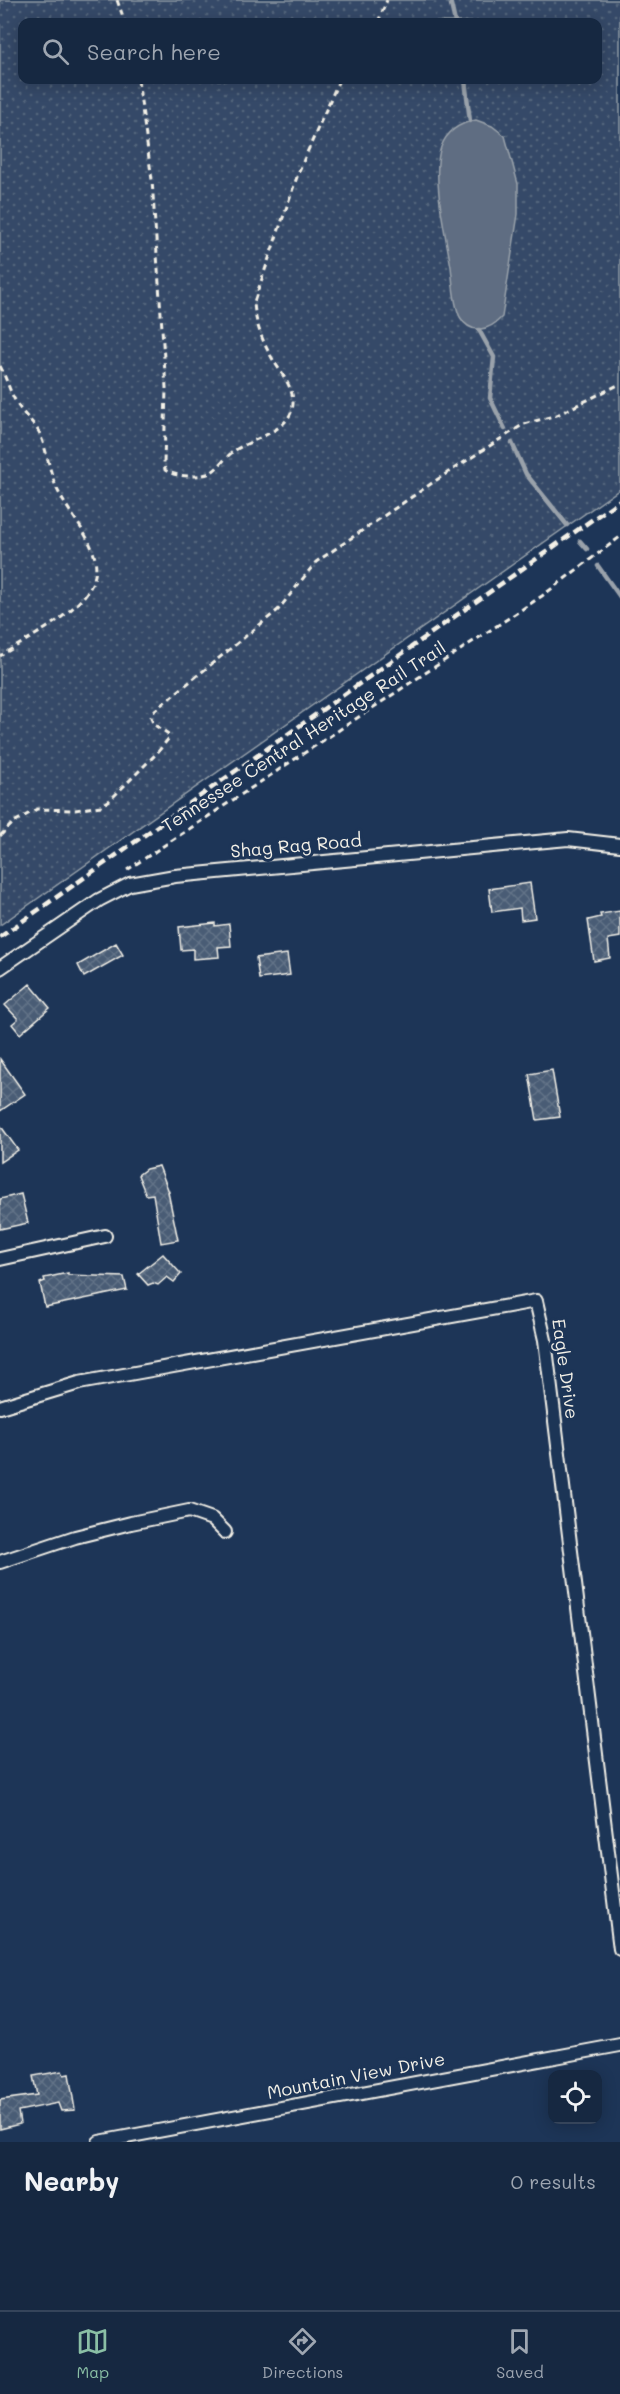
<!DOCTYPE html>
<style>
body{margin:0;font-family:Mali,sans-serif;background:#23344c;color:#f1f3f6}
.controls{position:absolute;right:18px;bottom:18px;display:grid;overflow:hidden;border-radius:12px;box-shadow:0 3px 15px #0003}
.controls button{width:54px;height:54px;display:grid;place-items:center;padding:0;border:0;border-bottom:2px solid #35445a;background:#162841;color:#f1f3f6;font:30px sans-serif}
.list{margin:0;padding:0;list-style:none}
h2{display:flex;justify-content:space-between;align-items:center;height:78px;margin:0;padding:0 24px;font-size:26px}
h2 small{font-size:20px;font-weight:400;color:#9ea6b1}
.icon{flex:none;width:33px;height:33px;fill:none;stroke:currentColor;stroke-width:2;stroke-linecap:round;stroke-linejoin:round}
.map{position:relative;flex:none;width:620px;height:2142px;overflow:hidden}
.search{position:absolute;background:#162841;box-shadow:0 3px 15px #0003;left:18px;right:18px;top:18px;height:66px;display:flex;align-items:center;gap:15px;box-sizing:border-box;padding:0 21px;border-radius:12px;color:#9ea6b1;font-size:22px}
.sheet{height:168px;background:#162841}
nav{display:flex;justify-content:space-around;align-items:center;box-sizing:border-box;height:84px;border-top:2px solid #35445a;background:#162841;font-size:16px;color:#9ea6b1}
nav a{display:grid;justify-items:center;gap:3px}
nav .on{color:#8abfa5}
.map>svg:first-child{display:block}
.grass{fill:url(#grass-dots);stroke:#949ea8;stroke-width:1.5;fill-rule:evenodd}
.water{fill:#5e6d82;stroke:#9aa2ab;stroke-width:1.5}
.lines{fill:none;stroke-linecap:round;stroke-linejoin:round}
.stream{stroke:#9aa2ab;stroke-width:4.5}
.building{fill:url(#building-cross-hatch);stroke:#f4f1e8;stroke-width:1.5}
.minor-casing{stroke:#f4f1e8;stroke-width:16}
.path{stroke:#f4f1e8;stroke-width:3;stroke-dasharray:6 4.5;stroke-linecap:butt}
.minor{stroke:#1d3557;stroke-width:12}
.rail{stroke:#f4f1e8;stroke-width:4.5;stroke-dasharray:9 4.5;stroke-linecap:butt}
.labels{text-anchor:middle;stroke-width:6;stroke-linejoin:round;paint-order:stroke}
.street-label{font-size:18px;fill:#f4f1e8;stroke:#1d3557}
</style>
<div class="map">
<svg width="620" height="2142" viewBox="0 0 620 2142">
<defs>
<pattern id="grass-dots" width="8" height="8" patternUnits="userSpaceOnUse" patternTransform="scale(1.5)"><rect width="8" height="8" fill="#354a67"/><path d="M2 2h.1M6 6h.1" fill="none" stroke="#53657d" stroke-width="1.8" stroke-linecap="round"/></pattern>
<pattern id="building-cross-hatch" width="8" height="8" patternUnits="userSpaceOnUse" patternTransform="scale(1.5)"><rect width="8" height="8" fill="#485b74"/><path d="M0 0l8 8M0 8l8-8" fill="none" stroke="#637388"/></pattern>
</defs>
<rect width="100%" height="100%" fill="#1d3557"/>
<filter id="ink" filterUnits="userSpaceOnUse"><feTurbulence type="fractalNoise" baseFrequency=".0167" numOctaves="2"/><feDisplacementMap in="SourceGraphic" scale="12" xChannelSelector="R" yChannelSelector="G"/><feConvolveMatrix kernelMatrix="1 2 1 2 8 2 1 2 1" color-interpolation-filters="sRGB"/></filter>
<g filter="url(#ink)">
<!-- grass -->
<path class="grass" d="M0,0H620V489L0,925ZM22,22H598V80H22Z"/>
<!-- water -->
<path class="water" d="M476,120L492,126L505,136L518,184V214L502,317C490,330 471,336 460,317C453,303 453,282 451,267C446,237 431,174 441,147C447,131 460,123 476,120Z"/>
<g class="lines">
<!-- stream -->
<path class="stream" d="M450,0L455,22
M465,80L470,121
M479,330L494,357L490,398L505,429
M512,443L526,474L567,525
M580,541L587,549
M598,566L620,597"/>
</g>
<!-- building -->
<path class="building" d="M530,883L535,918L521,920L520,908L492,912L489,889Z
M620,911V937L608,939L610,958L594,961L588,920L601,917L600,914Z
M215,923V926L229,924L231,946L218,947L219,957L193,959V949L181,950L179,927Z
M116,943L123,955L84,977L78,965Z
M287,954L290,975L259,979L256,958Z
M30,984L50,1008L20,1034L12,1024L18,1019L5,1005Z
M0,1059L25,1094L0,1111Z
M552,1070L560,1117L537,1120L529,1074Z
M0,1125L18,1150L0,1162Z
M159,1166L169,1192H168L178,1240L161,1243L153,1194L146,1195L138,1175L146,1169Z
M21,1194L28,1223L0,1229V1199Z
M163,1254L181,1274L174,1282L167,1277L158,1285L153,1283L148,1285L138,1274Z
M68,1273V1275L124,1277L127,1290L45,1307L40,1283L45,1281L44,1278Z
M62,2071L64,2075L69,2074L75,2110L61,2111L58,2103L18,2111L20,2124L0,2129V2100L37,2095L33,2076Z"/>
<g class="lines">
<defs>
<path id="minor" d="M0,968L99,900L130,884L175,876L568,839L620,845
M0,1259L105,1236
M0,1407L79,1383L536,1301L545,1340L620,1949
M0,1562L75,1537L131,1523L189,1511L212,1519L225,1532
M99,2142L620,2045"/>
</defs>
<!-- minor casing -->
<use href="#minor" class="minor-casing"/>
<!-- path -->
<path class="path" d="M117,0L125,22
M378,22L387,0
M138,80L152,180L166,388L164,464L165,470C175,477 198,478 210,473C219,468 225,457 234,451C252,438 291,432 293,404C294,387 280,372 272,358C262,341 255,322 254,302L299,171L339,80
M0,366C7,379 10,394 19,407C25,416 34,423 39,432C48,452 49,474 59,493C71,518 104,549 94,579C83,612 28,638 0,656
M0,836L14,822L37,809L75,810L101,806L110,800L157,753L169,738L167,733L153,724L151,717L155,710L278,610L316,562L444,475L524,424L557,415L620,384
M127,870L542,596L620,537"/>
<!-- minor -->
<use href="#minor" class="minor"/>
<!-- rail -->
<path class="rail" d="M0,937L620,500"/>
</g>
</g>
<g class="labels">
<!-- street labels -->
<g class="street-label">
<text transform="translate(304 737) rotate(-33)" y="6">Tennessee Central Heritage Rail Trail</text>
<text transform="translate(296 846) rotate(-5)" y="6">Shag Rag Road</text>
<text transform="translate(565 1369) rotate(82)" y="6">Eagle Drive</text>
<text transform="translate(356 2076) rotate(-11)" y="6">Mountain View Drive</text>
</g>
</g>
</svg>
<div class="controls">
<button><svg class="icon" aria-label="locate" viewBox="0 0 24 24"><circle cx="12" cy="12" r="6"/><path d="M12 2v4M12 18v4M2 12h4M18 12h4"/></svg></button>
</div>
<div class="search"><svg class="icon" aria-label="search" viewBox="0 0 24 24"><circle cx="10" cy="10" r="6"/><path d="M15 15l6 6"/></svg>Search here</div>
</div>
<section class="sheet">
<h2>Nearby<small>0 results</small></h2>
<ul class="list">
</ul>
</section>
<nav>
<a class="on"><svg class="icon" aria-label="map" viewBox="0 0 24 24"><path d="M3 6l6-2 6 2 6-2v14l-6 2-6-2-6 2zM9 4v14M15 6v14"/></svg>Map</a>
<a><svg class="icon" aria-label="directions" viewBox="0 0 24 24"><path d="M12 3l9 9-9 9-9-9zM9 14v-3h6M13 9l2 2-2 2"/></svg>Directions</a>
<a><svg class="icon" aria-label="saved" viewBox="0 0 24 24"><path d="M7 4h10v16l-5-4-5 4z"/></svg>Saved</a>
</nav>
